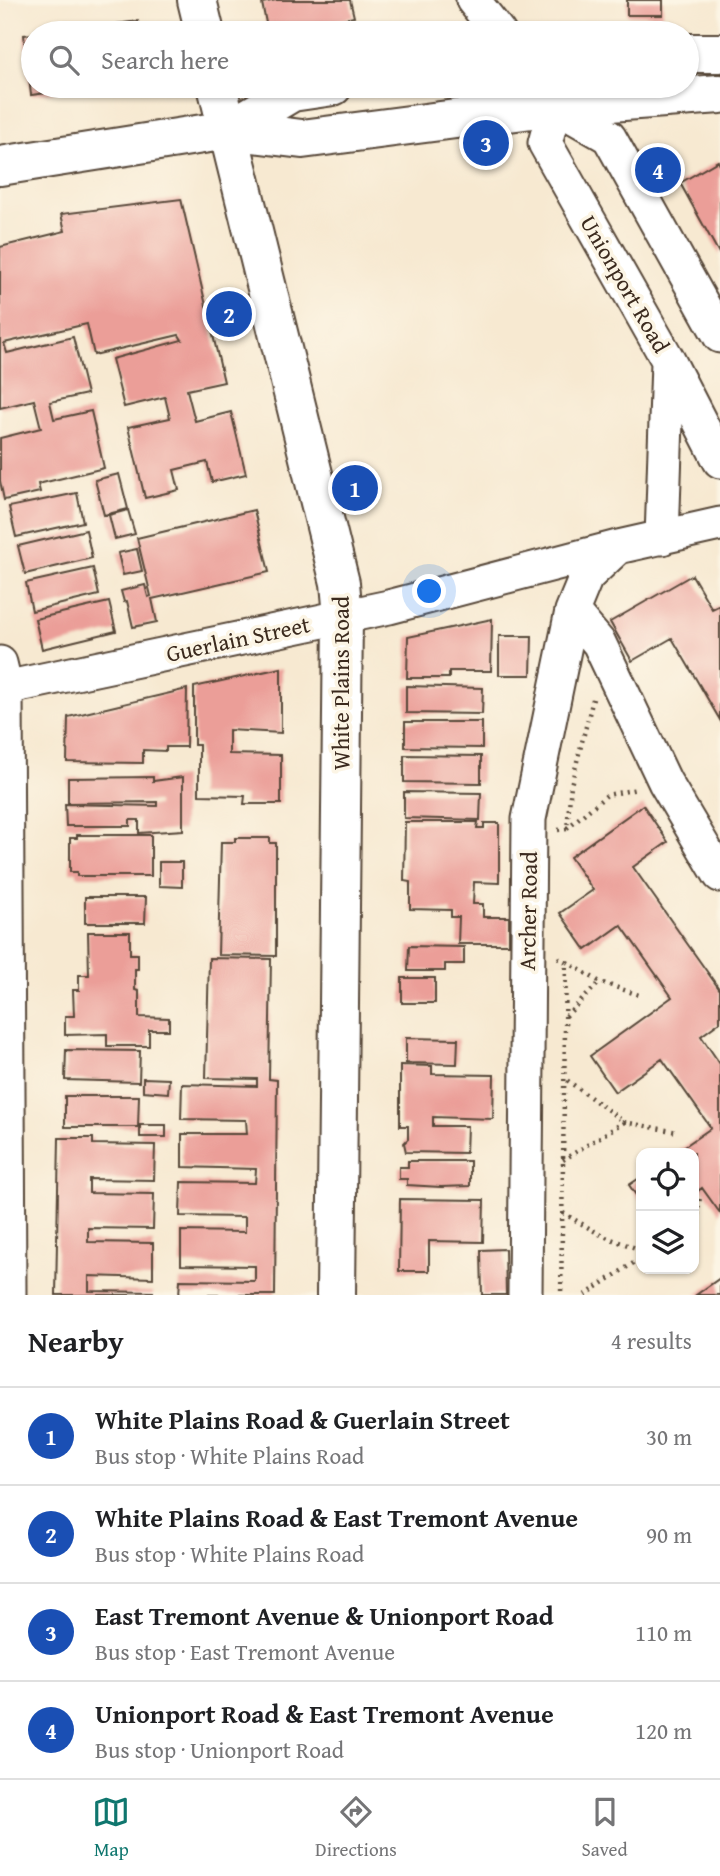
<!DOCTYPE html>
<meta charset="utf-8">
<style>
body{margin:0;font-family:"Gentium Book Plus",serif;background:#f2f2f2;color:#202124}
.controls{position:absolute;right:21px;bottom:21px;display:grid;overflow:hidden;border-radius:14px;box-shadow:0 2px 5px #0004}
.controls button{width:63px;height:63px;display:grid;place-items:center;padding:0;border:0;border-bottom:2px solid #e0e0e0;background:#fff;color:#202124;font:35px sans-serif}
.you{position:absolute;left:430px;top:592px;width:24px;height:24px;margin:-18px;border:5px solid #fff;border-radius:50%;background:#1a73e8;box-shadow:0 0 0 10px #1a73e833}
.badge{display:grid;place-items:center;width:46px;height:46px;border-radius:50%;background:#0f766e;color:#fff;font-size:23px;font-weight:700}
.pin{position:absolute;translate:-50% -50%;border:4px solid #fff;box-shadow:0 2px 7px #0006}
.list{margin:0;padding:0;list-style:none}
h2{display:flex;justify-content:space-between;align-items:center;height:91px;margin:0;padding:0 28px;font-size:30px}
h2 small{font-size:23px;font-weight:400;color:#757577}
.list li{display:grid;grid-template-columns:46px 1fr auto;gap:21px;align-items:center;box-sizing:border-box;height:98px;padding:0 28px;border-top:2px solid #e0e0e0}
.list b{display:block;font-size:26px;white-space:nowrap}
.list p{margin:0;font-size:23px;white-space:nowrap;color:#757577}
.list em{font-size:23px;font-style:normal;color:#757577}
.icon{flex:none;width:38px;height:38px;fill:none;stroke:currentColor;stroke-width:2;stroke-linecap:round;stroke-linejoin:round}
.map{position:relative;flex:none;width:720px;height:1295px;overflow:hidden}
.search{position:absolute;background:#fff;box-shadow:0 2px 5px #0004;left:21px;right:21px;top:21px;height:77px;display:flex;align-items:center;gap:18px;box-sizing:border-box;padding:0 24px;border-radius:38px;color:#757577;font-size:26px}
.sheet{height:483px;background:#fff}
nav{display:flex;justify-content:space-around;align-items:center;box-sizing:border-box;height:98px;border-top:2px solid #e0e0e0;background:#fff;font-size:19px;color:#757577}
nav a{display:grid;justify-items:center;gap:4px}
nav .on{color:#0f766e}
.map>svg:first-child{display:block}
.building{fill:#eb9e98}
.lines{fill:none;stroke-linecap:round;stroke-linejoin:round}
.minor-casing{stroke:#574739;stroke-width:37}
.major-casing{stroke:#574739;stroke-width:42}
.path{stroke:#574739;stroke-width:4.5;stroke-dasharray:2 5;stroke-linecap:butt}
.minor{stroke:#fff;stroke-width:33}
.major{stroke:#fff;stroke-width:38}
.labels{text-anchor:middle;stroke-width:7;stroke-linejoin:round;paint-order:stroke}
.street-label{font-size:23px;fill:#3b2a1e;stroke:#fcf5e5}
</style>
<div class="map">
<svg width="720" height="1295" viewBox="0 0 720 1295">
<rect width="100%" height="100%" fill="#fcf5e5"/>
<filter id="ink" filterUnits="userSpaceOnUse"><feTurbulence type="fractalNoise" baseFrequency=".0143" numOctaves="2"/><feDisplacementMap in="SourceGraphic" scale="14" xChannelSelector="R" yChannelSelector="G"/><feConvolveMatrix kernelMatrix="1 2 1 2 8 2 1 2 1" color-interpolation-filters="sRGB"/></filter>
<filter id="wash" filterUnits="userSpaceOnUse"><feTurbulence type="fractalNoise" baseFrequency=".00686" numOctaves="4" result="noise"/><feDisplacementMap in="SourceGraphic" scale="28" xChannelSelector="R" yChannelSelector="G"/><feGaussianBlur stdDeviation="1.57" result="paint"/><feColorMatrix in="noise" values="0 0 0 0 0 0 0 0 0 0 0 0 0 0 0 0 0 1.4 0 .05"/><feComposite in="paint" operator="in"/></filter>
<g filter="url(#wash)">
<rect width="100%" height="100%" fill="#f7e9d1"/>
<g id="blocks">
<!-- building -->
<path class="building" d="M276,0H350L354,17L268,33L262,3Z
M627,0H663V15H627Z
M138,21L141,33H55V32Z
M33,34V86L90,87L31,95L24,35Z
M718,161L720,165V255L680,183Z
M181,199L224,382L187,390L195,421L231,412L246,474L212,482L207,462L174,470L179,490L145,498L128,427L170,418L165,397L124,407L112,359L182,340L179,335L94,355L87,324L4,343L7,353L73,337L87,394L50,402L54,419L91,411L104,468L38,484L40,492L4,500L0,481V438L41,428L34,400L0,408V247L65,231L61,214Z
M119,474L128,509L104,515L95,480Z
M77,493L83,522L16,537L9,507Z
M128,510L135,534L115,539L109,515Z
M254,510L269,572L152,599L157,622L133,627L127,601L124,602L121,591L145,585L148,597L151,596L137,538Z
M86,530L92,558L25,574L18,546Z
M137,549L142,571L123,575L118,553Z
M93,568L99,595L32,611L26,583Z
M692,575L712,609L720,605V720L672,638L632,661L610,622Z
M109,602L116,631L42,649L35,619Z
M492,619L491,671H449V678H407L408,637Z
M499,636H532L531,675H499Z
M281,668V733L229,730V754L281,755V804H244L245,796L199,795V745H194V687Z
M406,686L483,688L482,714L406,713Z
M187,689L186,747H166V751L143,750V763L67,762L68,717Z
M405,722H482V748L405,747Z
M404,755L481,756V783L404,782Z
M153,777V781L183,777V830L139,833V820H130V826H66L65,804L157,806V802L68,803V778Z
M404,792L481,793L480,820L404,818Z
M643,805L668,842L633,867L720,990V1022L701,1036L720,1064V1213L702,1188L694,1194V1153H675L711,1128L662,1059L615,1092L590,1056L672,997L621,925L586,950L560,913L593,890L570,857Z
M405,822H478L477,828H484V823H499V883L474,882L473,904H483V917H509V944H458L459,917H451V910L410,909V882L404,881Z
M77,835H151V876H77V872H70V838H77Z
M235,838H270V843H276V956L218,955L221,842H235Z
M159,862H182V887L159,886Z
M85,897H146L145,923H85Z
M88,932H130V954H138V969H135V990L139,991V1017L169,1018V1030H149V1046H107V1034L65,1035V1016H74L73,990H79V975H89Z
M409,946L464,947V964H445V971H408Z
M209,958L271,959L269,1079L277,1080L275,1295H179L180,1280L255,1281V1266L181,1265V1231L245,1232V1217L180,1216L181,1182L255,1183L256,1169L182,1167V1134H247L246,1120L181,1119L182,1084L257,1086V1079L206,1078Z
M402,978H435V1003H402Z
M406,1038L458,1039L457,1064L406,1063Z
M66,1050L140,1051L139,1082L65,1080Z
M400,1065L432,1066V1074L494,1075L493,1119L433,1117V1126H467L466,1153L406,1152L404,1143L408,1139V1126H400Z
M143,1078L169,1079L168,1093L143,1091Z
M65,1096H139L138,1127H65Z
M140,1125H166V1137H140Z
M59,1138H93V1144L155,1145L154,1180L89,1179V1193L154,1194L153,1229L88,1228V1242L153,1243V1278L89,1276V1291L153,1292V1295H56Z
M408,1161H470V1186L441,1187L407,1185V1179H399V1167H408Z
M641,1177V1202L629,1185Z
M400,1199L484,1200L483,1242L429,1241V1271H399Z
M505,1249L506,1295H482L481,1250Z
M720,1278V1295H696Z"/>
</g>
</g>
<g filter="url(#ink)">
<use href="#blocks" fill-opacity="0" stroke="#574739" stroke-width="2"/>
<g class="lines">
<defs>
<path id="minor" d="M473,0L499,33
M540,86L555,106L609,137L720,336
M555,106L545,143L668,360L720,461
M662,538L668,362
M572,611L599,643L665,782L720,875
M0,663L6,688L9,1295
M0,689L389,607L618,547L720,524
M525,1295L529,819L572,611L586,577L618,547"/>
<path id="major" d="M197,0L205,33
M687,53H720
M217,86L340,583L343,616L336,1295
M228,130L292,92L333,86
M0,166L228,130L302,139L555,106L720,94"/>
</defs>
<!-- minor casing -->
<use href="#minor" class="minor-casing"/>
<!-- major casing -->
<use href="#major" class="major-casing"/>
<!-- path -->
<path class="path" d="M567,828L607,795L637,789
M558,830L567,829L571,785L593,699
M558,958L566,962L561,1295
M567,962L600,982L639,995
M566,1016L600,982
M624,1122L677,1132
M563,1160L624,1122L564,1078
M694,1211L698,1216L694,1233
M563,1213L603,1236L641,1250
M698,1215L700,1196
M585,1295L641,1258"/>
<!-- minor -->
<use href="#minor" class="minor"/>
<!-- major -->
<use href="#major" class="major"/>
</g>
</g>
<g class="labels">
<!-- street labels -->
<g class="street-label">
<text transform="translate(625 284) rotate(60)" y="8">Unionport Road</text>
<text transform="translate(238 639) rotate(-12)" y="8">Guerlain Street</text>
<text transform="translate(341 683) rotate(-90)" y="8">White Plains Road</text>
<text transform="translate(528 911) rotate(-89)" y="8">Archer Road</text>
</g>
</g>
</svg>
<div class="controls">
<button><svg class="icon" aria-label="locate" viewBox="0 0 24 24"><circle cx="12" cy="12" r="6"/><path d="M12 2v4M12 18v4M2 12h4M18 12h4"/></svg></button>
<button><svg class="icon" aria-label="layers" viewBox="0 0 24 24"><path d="M12 4l9 5-9 5-9-5zM3 14l9 5 9-5"/></svg></button>
</div>
<div class="you"></div>
<div class="pin badge" style="left:355px;top:488px;background:#1a4fb4">1</div>
<div class="pin badge" style="left:229px;top:314px;background:#1a4fb4">2</div>
<div class="pin badge" style="left:486px;top:143px;background:#1a4fb4">3</div>
<div class="pin badge" style="left:658px;top:170px;background:#1a4fb4">4</div>
<div class="search"><svg class="icon" aria-label="search" viewBox="0 0 24 24"><circle cx="10" cy="10" r="6"/><path d="M15 15l6 6"/></svg>Search here</div>
</div>
<section class="sheet">
<h2>Nearby<small>4 results</small></h2>
<ul class="list">
<li><span class="badge" style="background:#1a4fb4">1</span><div><b>White Plains Road &amp; Guerlain Street</b><p>Bus stop · White Plains Road</p></div><em>30 m</em></li>
<li><span class="badge" style="background:#1a4fb4">2</span><div><b>White Plains Road &amp; East Tremont Avenue</b><p>Bus stop · White Plains Road</p></div><em>90 m</em></li>
<li><span class="badge" style="background:#1a4fb4">3</span><div><b>East Tremont Avenue &amp; Unionport Road</b><p>Bus stop · East Tremont Avenue</p></div><em>110 m</em></li>
<li><span class="badge" style="background:#1a4fb4">4</span><div><b>Unionport Road &amp; East Tremont Avenue</b><p>Bus stop · Unionport Road</p></div><em>120 m</em></li>
</ul>
</section>
<nav>
<a class="on"><svg class="icon" aria-label="map" viewBox="0 0 24 24"><path d="M3 6l6-2 6 2 6-2v14l-6 2-6-2-6 2zM9 4v14M15 6v14"/></svg>Map</a>
<a><svg class="icon" aria-label="directions" viewBox="0 0 24 24"><path d="M12 3l9 9-9 9-9-9zM9 14v-3h6M13 9l2 2-2 2"/></svg>Directions</a>
<a><svg class="icon" aria-label="saved" viewBox="0 0 24 24"><path d="M7 4h10v16l-5-4-5 4z"/></svg>Saved</a>
</nav>
